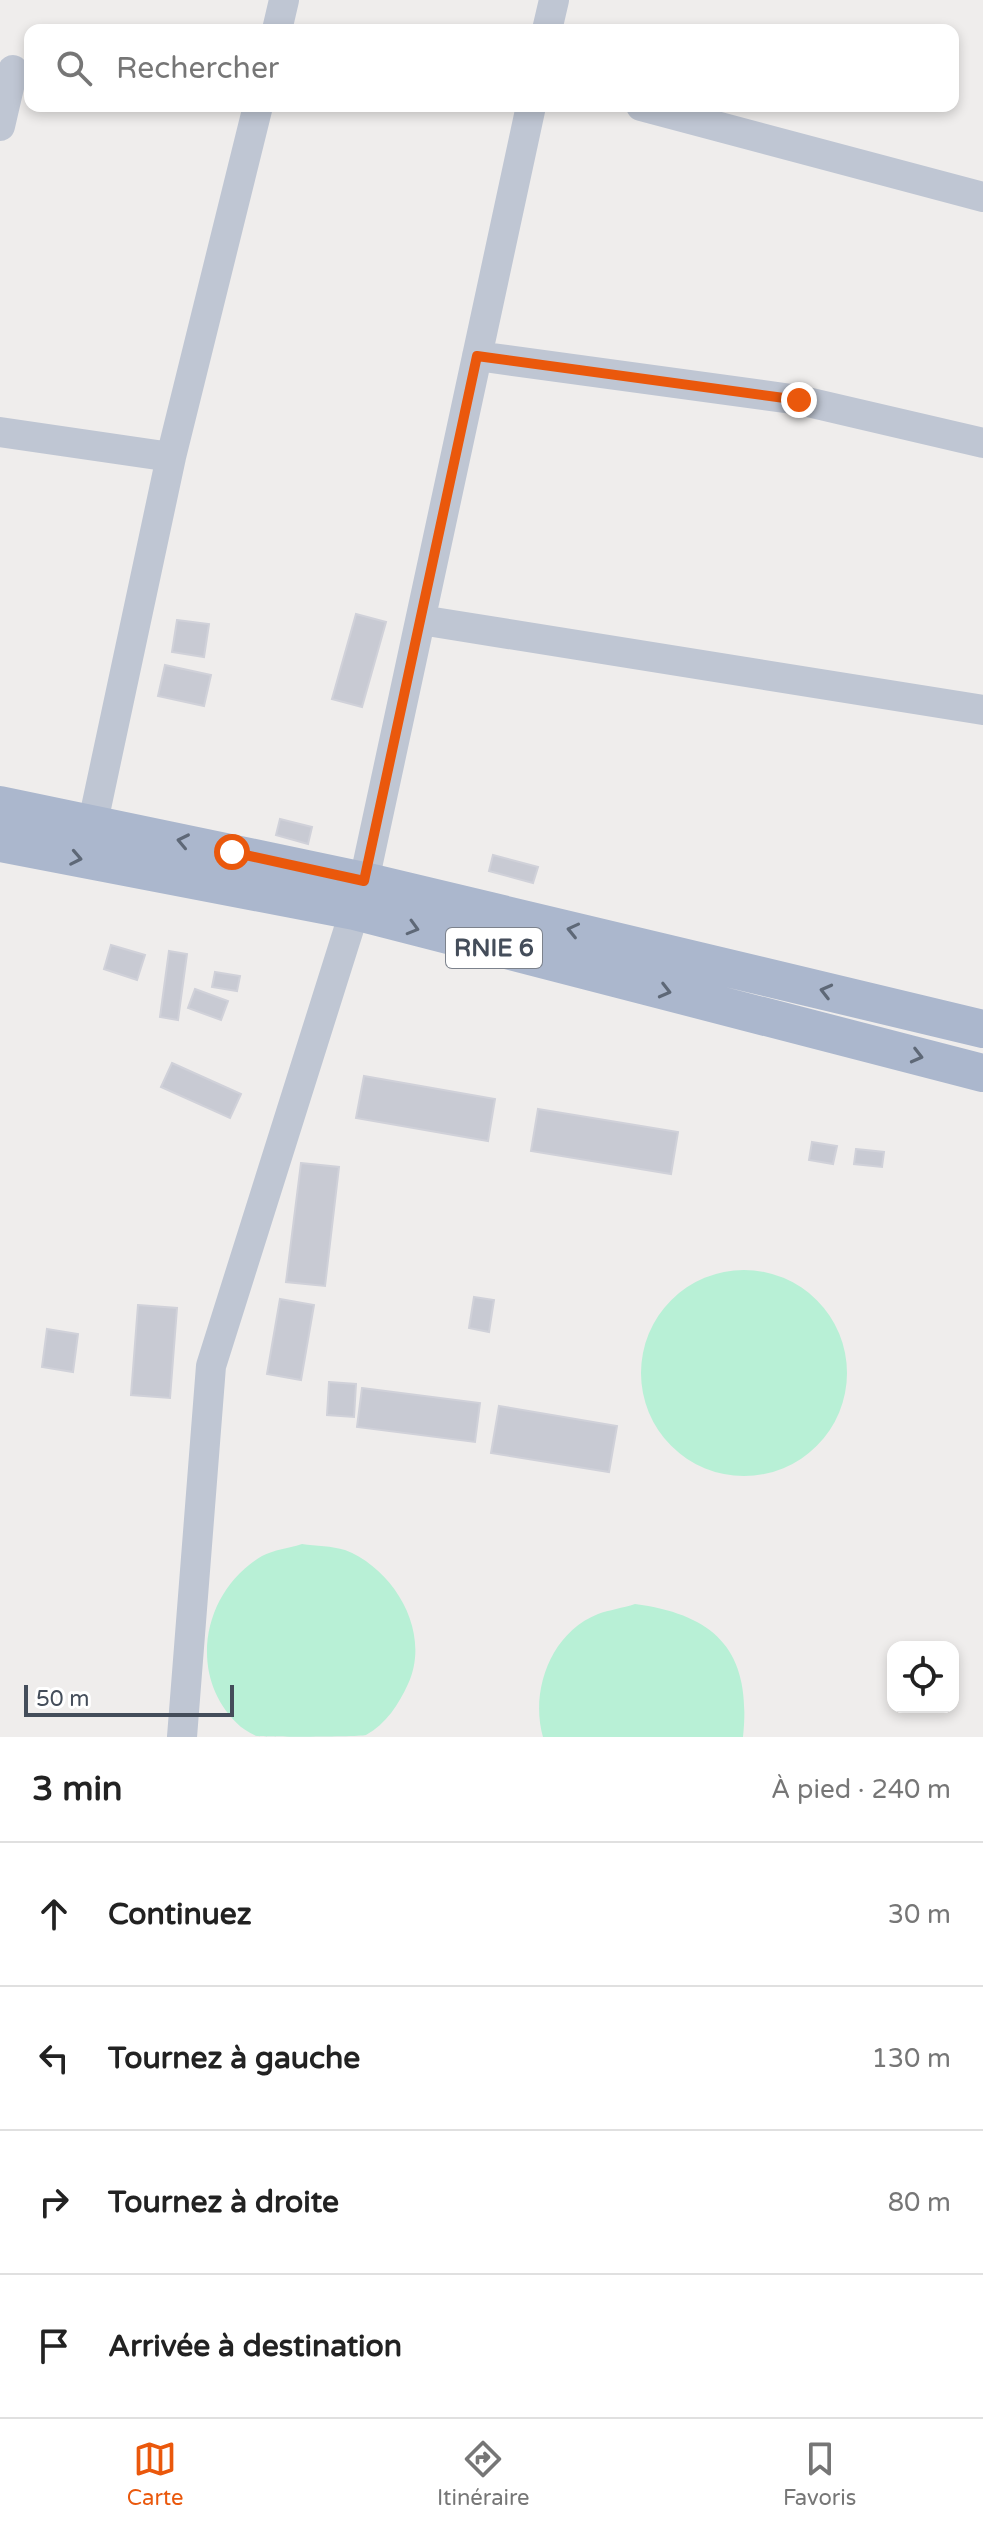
<!DOCTYPE html>
<html lang="fr">
<meta charset="utf-8">
<style>
body{margin:0;font-family:"Varela Round",sans-serif;background:#f2f2f2;color:#222}
.controls{position:absolute;right:24px;bottom:24px;display:grid;overflow:hidden;border-radius:16px;box-shadow:0 4px 12px #0003}
.controls button{width:72px;height:72px;display:grid;place-items:center;padding:0;border:0;border-bottom:2px solid #e0e0e0;background:#fff;color:#222;font:40px sans-serif}
.scale{position:absolute;left:24px;bottom:20px;width:210px;box-sizing:border-box;padding-left:8px;border:4px solid #444d5a;border-top:0;font-size:22px;line-height:28px;white-space:nowrap;color:#444d5a;-webkit-text-stroke:6px #fff;paint-order:stroke}
.stop{position:absolute;width:24px;height:24px;margin:-18px;border:6px solid #ea580c;border-radius:50%;background:#fff}
.stop.end{background:#ea580c;border-color:#fff;box-shadow:0 2px 8px #0008}
.list{margin:0;padding:0;list-style:none}
h2{display:flex;justify-content:space-between;align-items:center;height:104px;margin:0;padding:0 32px;font-size:34px}
h2 small{font-size:26px;font-weight:400;color:#767676}
.list li{display:grid;grid-template-columns:52px 1fr auto;gap:24px;align-items:center;box-sizing:border-box;height:144px;padding:0 32px;border-top:2px solid #e0e0e0}
.list b{display:block;font-size:30px;white-space:nowrap}
.list em{font-size:26px;font-style:normal;color:#767676}
.icon{flex:none;width:44px;height:44px;fill:none;stroke:currentColor;stroke-width:2;stroke-linecap:round;stroke-linejoin:round}
.map{position:relative;flex:none;width:983px;height:1737px;overflow:hidden}
.search{position:absolute;background:#fff;box-shadow:0 4px 12px #0003;left:24px;right:24px;top:24px;height:88px;display:flex;align-items:center;gap:20px;box-sizing:border-box;padding:0 28px;border-radius:16px;color:#767676;font-size:30px}
.sheet{height:680px;background:#fff}
nav{display:flex;justify-content:space-around;align-items:center;box-sizing:border-box;height:112px;border-top:2px solid #e0e0e0;background:#fff;font-size:22px;color:#767676}
nav a{display:grid;justify-items:center;gap:4px}
nav .on{color:#ea580c}
.map>svg:first-child{display:block}
.green{fill:#b8f0d6}
.building{fill:#c8cad3;stroke:#d0d1d9;stroke-width:2}
.lines{fill:none;stroke-linecap:round;stroke-linejoin:round}
.minor{stroke:#bfc6d3;stroke-width:30}
.major{stroke:#abb7cd;stroke-width:38}
.oneway{stroke:#5e6877}
.route{stroke:#ea580c;stroke-width:10}
.labels{text-anchor:middle;stroke-width:6;stroke-linejoin:round;paint-order:stroke}
.shield{fill:#fff;stroke:#7c828c;stroke-width:2}
.shield-label{font-size:24px;font-weight:bold;fill:#444d5a}
</style>
<div class="map">
<svg width="983" height="1737" viewBox="0 0 983 1737">
<rect width="100%" height="100%" fill="#efedec"/>
<!-- green -->
<path class="green" d="M641 1373a103 103 0 1 1 206 0a103 103 0 1 1-206 0Z
M302,1544C316,1546 332,1546 345,1550C394,1569 432,1632 408,1684C399,1704 386,1724 366,1735C357,1737 269,1737 257,1736C253,1735 245,1730 241,1727C186,1679 201,1592 262,1556C273,1550 290,1548 302,1544Z
M635,1604C717,1615 752,1652 743,1737H543C530,1692 550,1633 598,1614C609,1610 623,1608 635,1604Z"/>
<!-- building -->
<path class="building" d="M356,614L386,622L362,707L332,699Z
M177,620L209,624L204,657L172,652Z
M165,665L211,675L204,706L158,696Z
M280,819L312,827L308,844L276,835Z
M493,855L538,867L533,883L489,871Z
M111,945L145,955L137,980L104,969Z
M169,951L187,954L178,1020L160,1017Z
M215,972L240,976L237,991L212,987Z
M195,989L228,1001L221,1020L188,1008Z
M172,1063L241,1094L230,1118L161,1087Z
M364,1076L495,1099L488,1141L356,1118Z
M538,1109L678,1132L671,1174L531,1151Z
M812,1142L837,1146L833,1164L809,1160Z
M856,1149L884,1152L882,1167L854,1164Z
M301,1163L339,1167L325,1286L286,1282Z
M474,1297L494,1300L489,1332L469,1328Z
M280,1299L314,1305L301,1380L267,1374Z
M138,1305L177,1308L170,1398L131,1395Z
M47,1329L78,1334L73,1372L42,1367Z
M329,1382L356,1384L354,1417L327,1415Z
M362,1388L480,1403L475,1442L357,1427Z
M499,1406L617,1426L609,1472L491,1453Z"/>
<g class="lines">
<!-- minor -->
<path class="minor" d="M277,30L284,0
M547,30L554,0
M641,106L983,197
M0,126L13,70
M477,356L799,400L983,443
M0,432L171,457
M421,620L983,710
M93,822L171,457L258,106
M182,1737L211,1366L364,881L531,106"/>
<!-- major -->
<path class="major" d="M0,805L364,881L983,1029
M0,843L355,911L983,1073"/>
</g>
<!-- one-way arrows -->
<defs><path id="oneway-chevron" d="M-2-3.5L2.5 0L-2 3.5" fill="none" stroke-width="1.6" stroke-linecap="round" stroke-linejoin="round" transform="scale(2)"/></defs>
<g class="oneway">
<use href="#oneway-chevron" transform="translate(183 841) rotate(-168)"/>
<use href="#oneway-chevron" transform="translate(76 858) rotate(11)"/>
<use href="#oneway-chevron" transform="translate(413 928) rotate(16)"/>
<use href="#oneway-chevron" transform="translate(573 930) rotate(-167)"/>
<use href="#oneway-chevron" transform="translate(665 991) rotate(14)"/>
<use href="#oneway-chevron" transform="translate(826 991) rotate(-166)"/>
<use href="#oneway-chevron" transform="translate(917 1056) rotate(14)"/>
</g>
<g class="lines">
<!-- route -->
<path class="route" d="M232,852L364,881L477,356L799,400"/>
</g>
<g class="labels">
<!-- shield labels -->
<rect class="shield" x="446" y="928" width="96" height="40" rx="6"/>
<g class="shield-label">
<text x="494" y="956">RNIE 6</text>
</g>
</g>
</svg>
<div class="controls">
<button><svg class="icon" aria-label="locate" viewBox="0 0 24 24"><circle cx="12" cy="12" r="6"/><path d="M12 2v4M12 18v4M2 12h4M18 12h4"/></svg></button>
</div>
<div class="scale">50 m</div>
<div class="stop" style="left:232px;top:852px"></div>
<div class="stop end" style="left:799px;top:400px"></div>
<div class="search"><svg class="icon" aria-label="search" viewBox="0 0 24 24"><circle cx="10" cy="10" r="6"/><path d="M15 15l6 6"/></svg>Rechercher</div>
</div>
<section class="sheet">
<h2>3 min<small>À pied · 240 m</small></h2>
<ul class="list">
<li><svg class="icon" aria-label="ahead" viewBox="0 0 24 24"><path d="M12 20V5M6 11l6-6 6 6"/></svg><div><b>Continuez</b></div><em>30 m</em></li>
<li><svg class="icon" aria-label="left" viewBox="0 0 24 24"><path d="M17 20v-9H6M10 6l-5 5 5 5"/></svg><div><b>Tournez à gauche</b></div><em>130 m</em></li>
<li><svg class="icon" aria-label="right" viewBox="0 0 24 24"><path d="M7 20v-9h11M14 6l5 5-5 5"/></svg><div><b>Tournez à droite</b></div><em>80 m</em></li>
<li><svg class="icon" aria-label="arrive" viewBox="0 0 24 24"><path d="M6 21V4h12l-3 4 3 4H6"/></svg><div><b>Arrivée à destination</b></div></li>
</ul>
</section>
<nav>
<a class="on"><svg class="icon" aria-label="map" viewBox="0 0 24 24"><path d="M3 6l6-2 6 2 6-2v14l-6 2-6-2-6 2zM9 4v14M15 6v14"/></svg>Carte</a>
<a><svg class="icon" aria-label="directions" viewBox="0 0 24 24"><path d="M12 3l9 9-9 9-9-9zM9 14v-3h6M13 9l2 2-2 2"/></svg>Itinéraire</a>
<a><svg class="icon" aria-label="saved" viewBox="0 0 24 24"><path d="M7 4h10v16l-5-4-5 4z"/></svg>Favoris</a>
</nav>
